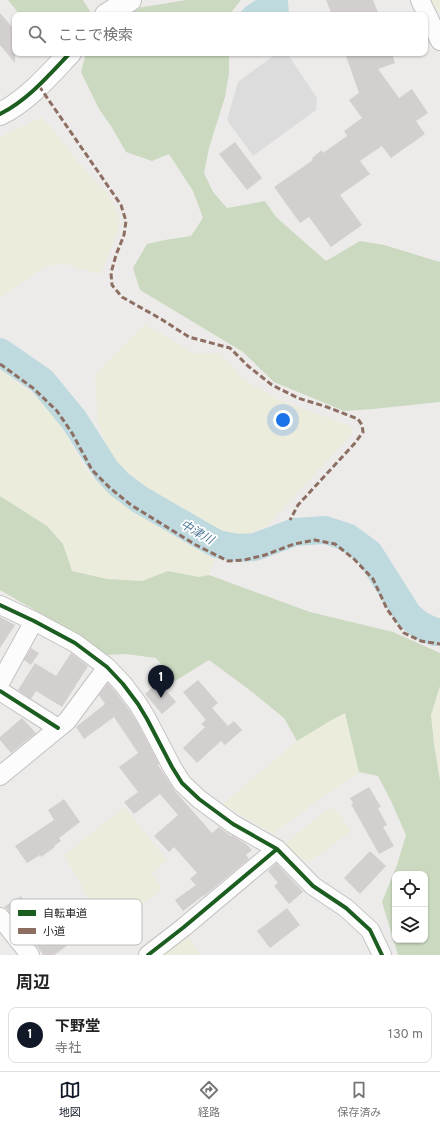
<!DOCTYPE html>
<html lang="ja">
<meta charset="utf-8">
<style>
body{margin:0;font-family:Overpass,"Noto Sans JP",sans-serif;background:#f2f2f2;color:#222}
.controls{position:absolute;right:12px;bottom:12px;display:grid;overflow:hidden;border-radius:8px;box-shadow:0 1px 3px #0004}
.controls button{width:36px;height:36px;display:grid;place-items:center;padding:0;border:0;border-bottom:1px solid #e0e0e0;background:#fff;color:#222;font:20px sans-serif}
.you{position:absolute;left:283px;top:420px;width:14px;height:14px;margin:-10px;border:3px solid #fff;border-radius:50%;background:#1a73e8;box-shadow:0 0 0 6px #1a73e833}
.badge{display:grid;place-items:center;width:26px;height:26px;border-radius:50%;background:#111827;color:#fff;font-size:13px;font-weight:700}
.pin{position:absolute;translate:-50% -33px;filter:drop-shadow(0 1px 2px #0008)}
.pin::after{content:'';position:absolute;top:21px;width:14px;height:12px;background:inherit;clip-path:polygon(0 0,100% 0,50% 100%)}
.list{margin:0;padding:0;list-style:none}
h2{display:flex;justify-content:space-between;align-items:center;height:52px;margin:0;padding:0 16px;font-size:17px}
h2 small{font-size:13px;font-weight:400;color:#767676}
.list li{display:grid;grid-template-columns:26px 1fr auto;gap:12px;align-items:center;box-sizing:border-box;height:56px;margin:0 8px 8px;padding:0 8px;border:1px solid #e0e0e0;border-radius:8px}
.list b{display:block;font-size:15px;white-space:nowrap}
.list p{margin:0;font-size:13px;white-space:nowrap;color:#767676}
.list em{font-size:13px;font-style:normal;color:#767676}
.icon{flex:none;width:22px;height:22px;fill:none;stroke:currentColor;stroke-width:2;stroke-linecap:round;stroke-linejoin:round}
.map{position:relative;flex:none;width:440px;height:955px;overflow:hidden}
.search{position:absolute;background:#fff;box-shadow:0 1px 3px #0004;left:12px;right:12px;top:12px;height:44px;display:flex;align-items:center;gap:10px;box-sizing:border-box;padding:0 14px;border-radius:8px;color:#767676;font-size:15px}
.sheet{height:116px;background:#fff}
nav{display:flex;justify-content:space-around;align-items:center;box-sizing:border-box;height:56px;border-top:1px solid #e0e0e0;background:#fff;font-size:11px;color:#767676}
nav a{display:grid;justify-items:center;gap:2px}
nav .on{color:#111827}
.map>svg:first-child{display:block}
.farmland{fill:#ececdd}
.forest{fill:#cbd9c0;fill-rule:evenodd}
.parking{fill:#dddcdc}
.water{fill:#bfdade}
.lines{fill:none;stroke-linecap:round;stroke-linejoin:round}
.river{stroke:#bfdade;stroke-width:28}
.building{fill:#d2cfce}
.minor-casing{stroke:#c3c2c1;stroke-width:20}
.tertiary-casing{stroke:#c3c2c1;stroke-width:24}
.minor{stroke:#fcfcfc;stroke-width:18}
.tertiary{stroke:#fcfcfc;stroke-width:22}
.quiet{stroke:#8d6e63;stroke-width:3;stroke-dasharray:6 3;stroke-linecap:butt}
.cycleway-casing{stroke:#fff;stroke-width:6}
.cycleway{stroke:#1b5e20;stroke-width:4}
.labels{text-anchor:middle;stroke-width:3.5;stroke-linejoin:round;paint-order:stroke}
.water-label{font-size:12px;font-style:italic;fill:#4d7998;stroke:#fff}
.key{fill:#fff;stroke:#bcbcbc;stroke-width:1}
.key-label{font-size:11px;fill:#1f1f1f}
</style>
<div class="map">
<svg width="440" height="955" viewBox="0 0 440 955">
<rect width="100%" height="100%" fill="#edebe9"/>
<!-- farmland -->
<path class="farmland" d="M430,0H440V14Z
M42,117L94,181L107,192L120,217L117,233L101,274L77,268L67,264L52,265L40,270L0,297V137Z
M145,324L193,353H219L244,380L279,400L345,424L351,427L352,432L350,436L267,526L250,534L232,537L160,496L121,468L109,450L98,423L95,375Z
M0,370L31,392L55,416L84,466L93,478L109,494L130,510L215,560L209,575L199,577L168,571L142,581L107,579L72,571L63,544L47,526L0,496Z
M440,686V781L434,744L431,715Z
M345,713L359,772L328,793L273,834L223,804L297,741L330,721Z
M124,807L167,860L152,873L162,889L107,932L64,855Z
M331,807L341,815L351,832L308,862L297,856L284,844Z
M187,934L201,955H159Z"/>
<!-- forest -->
<path class="forest" d="M8,0H83L91,13L89,15H20Z
M186,0H241L229,15H125L137,8Z
M86,53H229V73L225,97L209,148L204,173L213,192L227,208L265,201L276,217L326,261L360,241L384,245L440,262V402L373,409L344,411L274,382L243,352L140,290L133,268L147,244L165,240L191,236L203,218L193,191L169,154L152,161L126,152L111,126L99,109L81,72Z
M0,496L47,526L63,544L72,571L107,579L142,581L168,571L199,577L209,575L310,612L393,632L440,653V686L431,715L434,744L440,781V955H398L382,902L397,865L406,835L391,801L378,776L359,772L345,713L330,721L297,741L284,718L251,691L209,660L175,681L156,658L126,654L106,655L50,619L0,590ZM395,874H425V940H395Z"/>
<!-- parking -->
<path class="parking" d="M277,53H287L317,98L316,110L253,156L227,120L238,82Z"/>
<!-- water -->
<path class="water" d="M256,0H288L289,15H238L245,7Z"/>
<g class="lines">
<!-- river -->
<path class="river" d="M0,352L42,381L74,420L106,470L119,484L139,499L217,544L239,548L255,547L295,532L325,530L347,537L369,553L408,615L420,625L435,632H440"/>
</g>
<!-- building -->
<path class="building" d="M326,0H373L379,15H332Z
M0,13L15,30V63L0,45Z
M345,53H392L395,63L378,69L399,98L412,89L428,113L416,121L425,134L391,158L382,146L360,161L370,174L340,195L362,225L331,247L309,217L300,223L274,187L313,160L312,158L322,150L323,153L347,136L344,131L362,118L349,100L359,93Z
M235,142L262,178L247,190L219,154Z
M0,617L15,625L0,648Z
M31,648L39,653L31,665L24,660Z
M71,653L88,666L62,707L36,691L31,699L18,690L35,663L56,676Z
M198,680L218,703L212,708L228,726L234,721L242,730L225,745L221,741L197,763L183,748L205,727L201,724L206,720L183,692Z
M159,682L176,702L162,714L145,694Z
M108,683L115,691L129,710L138,724L159,764L158,765L175,791L212,833L219,827L231,836L232,835L246,844L252,850L246,855L249,859L204,896V895L183,911L175,900L196,885L190,879L197,873L174,847L169,852L154,836L178,815L160,794L134,814L124,802L138,792L119,767L138,753L114,717L84,739L76,727L105,704L99,695Z
M22,718L36,733L11,753L0,740V737Z
M369,787L381,807L378,808L387,825L383,827L394,846L379,854L351,804L353,803L350,798Z
M64,799L80,822L59,838L61,841L54,846L55,847L41,857L40,855L27,863L15,846L54,820L48,810Z
M370,851L386,866L360,894L344,878Z
M276,863L303,892L289,904L274,886L278,883L268,871Z
M21,896L32,913L18,923L8,910L4,907Z
M287,908L300,925L270,948L257,931Z
M54,926L68,945L54,955H43L33,940Z"/>
<g class="lines">
<defs>
<path id="minor" d="M420,0L440,41
M0,605L34,621L75,643L107,667L123,684L138,704L147,719L172,767L182,783L199,799L233,824L277,849L313,886L346,908L370,930L382,955
M0,683L34,621
M0,691L58,728
M0,776L67,721L107,667
M0,917L30,955
M148,955L184,927L277,849"/>
<path id="tertiary" d="M106,15L130,0
M0,114C28,100 49,75 70,53"/>
</defs>
<!-- minor casing -->
<use href="#minor" class="minor-casing"/>
<!-- tertiary casing -->
<use href="#tertiary" class="tertiary-casing"/>
<!-- minor -->
<use href="#minor" class="minor"/>
<!-- tertiary -->
<use href="#tertiary" class="tertiary"/>
<!-- quiet -->
<path class="quiet" d="M39,86L121,205L126,221L124,235L116,255L111,273L112,285L122,297L161,319L189,337L230,348L248,366L272,385L298,398L327,407L358,419L362,425L363,432L355,443L298,505L290,520
M0,364L33,388L57,411L72,433L92,470L110,488L131,505L196,545L228,561L244,560L265,555L294,544L315,540L335,544L354,559L373,579L387,609L404,633L421,641L440,644"/>
<defs>
<path id="cycleway" d="M0,114C28,100 49,75 70,53
M0,605L34,621L75,643L107,667L123,684L138,704L147,719L172,767L182,783L199,799L233,824L277,849L313,886L346,908L370,930L382,955
M0,691L58,728
M148,955L184,927L277,849"/>
</defs>
<!-- cycleway casing -->
<use href="#cycleway" class="cycleway-casing"/>
<!-- cycleway -->
<use href="#cycleway" class="cycleway"/>
</g>
<g class="labels">
<!-- water labels -->
<g class="water-label">
<text transform="translate(197 532) rotate(30)" y="4">中津川</text>
</g>
</g>
<!-- legend -->
<rect x="10" y="899" width="132" height="46" rx="6" class="key"/>
<rect x="18" y="910" width="18" height="6" fill="#1b5e20"/>
<rect x="18" y="928" width="18" height="6" fill="#8d6e63"/>
<g class="key-label">
<text x="43" y="917">自転車道</text>
<text x="43" y="935">小道</text>
</g>
</svg>
<div class="controls">
<button><svg class="icon" aria-label="locate" viewBox="0 0 24 24"><circle cx="12" cy="12" r="6"/><path d="M12 2v4M12 18v4M2 12h4M18 12h4"/></svg></button>
<button><svg class="icon" aria-label="layers" viewBox="0 0 24 24"><path d="M12 4l9 5-9 5-9-5zM3 14l9 5 9-5"/></svg></button>
</div>
<div class="you"></div>
<div class="pin badge" style="left:161px;top:698px">1</div>
<div class="search"><svg class="icon" aria-label="search" viewBox="0 0 24 24"><circle cx="10" cy="10" r="6"/><path d="M15 15l6 6"/></svg>ここで検索</div>
</div>
<section class="sheet">
<h2>周辺<small></small></h2>
<ul class="list">
<li><span class="badge">1</span><div><b>下野堂</b><p>寺社</p></div><em>130 m</em></li>
</ul>
</section>
<nav>
<a class="on"><svg class="icon" aria-label="map" viewBox="0 0 24 24"><path d="M3 6l6-2 6 2 6-2v14l-6 2-6-2-6 2zM9 4v14M15 6v14"/></svg>地図</a>
<a><svg class="icon" aria-label="directions" viewBox="0 0 24 24"><path d="M12 3l9 9-9 9-9-9zM9 14v-3h6M13 9l2 2-2 2"/></svg>経路</a>
<a><svg class="icon" aria-label="saved" viewBox="0 0 24 24"><path d="M7 4h10v16l-5-4-5 4z"/></svg>保存済み</a>
</nav>
